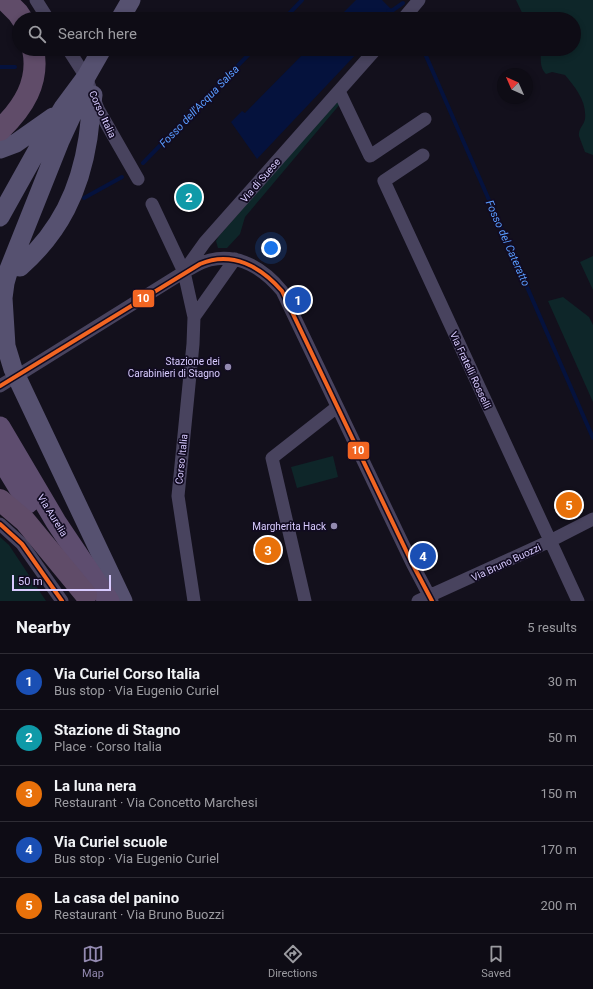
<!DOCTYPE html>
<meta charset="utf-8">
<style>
body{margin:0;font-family:Roboto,sans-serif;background:#1c1a22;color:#f1f3f6}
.compass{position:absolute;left:497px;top:68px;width:36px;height:36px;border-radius:50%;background:#0e0c15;box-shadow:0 2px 6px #0003;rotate:315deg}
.scale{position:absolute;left:12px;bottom:10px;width:99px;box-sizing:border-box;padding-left:4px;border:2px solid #d8cbff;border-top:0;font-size:11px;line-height:14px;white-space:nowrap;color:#d8cbff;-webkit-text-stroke:3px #110b21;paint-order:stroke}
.you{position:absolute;left:271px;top:248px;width:14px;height:14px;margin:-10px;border:3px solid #fff;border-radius:50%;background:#1a73e8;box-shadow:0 0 0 6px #1a73e833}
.badge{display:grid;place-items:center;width:26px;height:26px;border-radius:50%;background:#938ab0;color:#fff;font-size:13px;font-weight:700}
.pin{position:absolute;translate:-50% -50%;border:2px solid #fff;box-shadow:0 1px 4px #0006}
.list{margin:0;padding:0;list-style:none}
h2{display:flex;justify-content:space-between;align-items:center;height:52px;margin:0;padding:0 16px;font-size:17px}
h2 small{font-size:13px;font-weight:400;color:#9b9ba0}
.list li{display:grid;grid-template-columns:26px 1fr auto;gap:12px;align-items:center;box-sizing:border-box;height:56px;padding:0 16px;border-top:1px solid #2e2c34}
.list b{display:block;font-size:15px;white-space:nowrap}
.list p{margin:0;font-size:13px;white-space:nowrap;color:#9b9ba0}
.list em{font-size:13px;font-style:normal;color:#9b9ba0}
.icon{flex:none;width:22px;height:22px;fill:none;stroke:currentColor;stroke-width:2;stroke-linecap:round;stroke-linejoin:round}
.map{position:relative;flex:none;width:593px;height:601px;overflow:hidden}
.search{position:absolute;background:#0e0c15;box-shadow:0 2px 6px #0003;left:12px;right:12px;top:12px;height:44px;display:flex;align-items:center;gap:10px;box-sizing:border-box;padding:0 14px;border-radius:22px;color:#9b9ba0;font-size:15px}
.sheet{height:332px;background:#0e0c15}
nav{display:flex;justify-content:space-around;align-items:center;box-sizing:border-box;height:56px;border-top:1px solid #2e2c34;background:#0e0c15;font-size:11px;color:#9b9ba0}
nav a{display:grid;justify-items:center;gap:2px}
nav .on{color:#938ab0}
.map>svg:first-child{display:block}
.green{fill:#0e2629}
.water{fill:#05123d}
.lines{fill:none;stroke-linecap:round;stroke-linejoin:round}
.stream{stroke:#05123d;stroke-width:4}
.minor{stroke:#48435e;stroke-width:13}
.secondary{stroke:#565170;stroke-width:19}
.primary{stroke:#5e4d6f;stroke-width:21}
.trunk{stroke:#604c69;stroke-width:22}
.bus-1-casing{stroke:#110b21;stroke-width:7}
.bus-1{stroke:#f26522;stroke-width:4}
.poi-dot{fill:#938ab0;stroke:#110b21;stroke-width:1.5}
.labels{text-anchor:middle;stroke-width:3.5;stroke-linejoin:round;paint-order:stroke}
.street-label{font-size:10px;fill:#d8cbff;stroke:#110b21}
.poi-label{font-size:10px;fill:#d8cbff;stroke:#110b21;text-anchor:end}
.water-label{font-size:11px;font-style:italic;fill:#599cff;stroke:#110b21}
.line-badge{stroke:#110b21;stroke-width:1.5}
.badge-label{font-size:11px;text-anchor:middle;font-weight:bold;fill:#fff}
</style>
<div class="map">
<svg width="593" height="601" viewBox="0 0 593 601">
<rect width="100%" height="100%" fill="#13101c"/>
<!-- green -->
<path class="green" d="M516,0H593V155L585,152L579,136C578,129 584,125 585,119C587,101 575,87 565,75L552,72L546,74C539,67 541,58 541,49H574V19H525Z
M336,102L341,103L245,217L240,234L227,248H218L216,241L219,236Z
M593,256V290L580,262Z
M563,297L589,317L593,325V402L548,301Z
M333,456L338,477L297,488L291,467Z
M0,537L9,545L46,601H0Z"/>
<!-- water -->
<path class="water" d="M356,0H382L395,13L389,19H337Z
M308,49H361L257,159L231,122L242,111L245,113Z"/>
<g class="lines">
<!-- stream -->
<path class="stream" d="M388,11L393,10L403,3
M284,19L302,0
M423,49L593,438
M0,67H15
M143,163L254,49
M84,198L122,177"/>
<!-- minor -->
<path class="minor" d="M36,0L48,19
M403,19L419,0
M68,49L86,77L98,109L138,179
M339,91L370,156L425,119
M423,155L384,181L578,601
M152,204L184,272L194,317L193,344L178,496L194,601
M185,270L205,242L376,49
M194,317L235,259
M25,371L184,272C192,268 201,262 210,260C239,253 264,269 282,291L412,563L432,601
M0,386L8,381
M0,524L22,544L62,601
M305,601L272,458L337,407
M418,601L550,541L593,519"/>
<!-- secondary -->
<path class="secondary" d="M120,19L131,0
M86,77L78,102L60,141L9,269L5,283L3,298L6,346L13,369L123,601
M0,149L16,143L53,117
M0,217L39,147L63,108L86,77L102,49
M20,267C60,232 80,190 88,138C90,123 91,109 93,95"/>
<!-- primary -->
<path class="primary" d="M0,427L56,522L109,601
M0,457L28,503"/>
<!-- trunk -->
<path class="trunk" d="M5,0L18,13L22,19
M0,130C23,108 40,82 33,49
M0,500L25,521L86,595"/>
<defs>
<path id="bus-1" d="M0,386L200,264C232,250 261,267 282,291L412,563L432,601
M0,524L22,544L62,601"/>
</defs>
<!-- bus-1 casing -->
<use href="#bus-1" class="bus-1-casing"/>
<!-- bus-1 -->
<use href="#bus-1" class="bus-1"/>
</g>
<!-- markers -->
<g class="poi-dot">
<circle cx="228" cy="367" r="4"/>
<circle cx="334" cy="526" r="4"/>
</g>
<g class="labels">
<!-- street labels -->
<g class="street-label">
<text transform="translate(103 114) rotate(65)" y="4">Corso Italia</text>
<text transform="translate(260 180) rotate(-49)" y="4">Via di Suese</text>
<text transform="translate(471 370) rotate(65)" y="4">Via Fratelli Rosselli</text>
<text transform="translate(181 459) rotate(-84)" y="4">Corso Italia</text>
<text transform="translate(53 515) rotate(58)" y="4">Via Aurelia</text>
<text transform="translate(506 562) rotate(-25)" y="4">Via Bruno Buozzi</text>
</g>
<!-- poi labels -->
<g class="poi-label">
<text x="220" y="365">Stazione dei<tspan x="220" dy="12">Carabinieri di Stagno</tspan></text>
<text x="326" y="530">Margherita Hack</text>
</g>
<!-- water labels -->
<g class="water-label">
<text transform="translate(199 106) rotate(-46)" y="4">Fosso dell'Acqua Salsa</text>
<text transform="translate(508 243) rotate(66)" y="4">Fosso del Cateratto</text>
</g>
</g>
<g class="line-badge">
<rect x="132" y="289" width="23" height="19" rx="4" fill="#f26522"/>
<rect x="347" y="441" width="23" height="19" rx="4" fill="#f26522"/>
</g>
<g class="badge-label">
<text x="143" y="302">10</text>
<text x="358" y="454">10</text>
</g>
</svg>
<svg class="compass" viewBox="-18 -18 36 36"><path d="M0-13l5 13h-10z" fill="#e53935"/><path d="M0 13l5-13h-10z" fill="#9b9ba0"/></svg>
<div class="scale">50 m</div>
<div class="you"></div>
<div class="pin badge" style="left:298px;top:300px;background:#1a4fb4">1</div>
<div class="pin badge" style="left:189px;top:197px;background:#0f9aa8">2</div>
<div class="pin badge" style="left:268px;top:550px;background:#e8710a">3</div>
<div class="pin badge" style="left:423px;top:556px;background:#1a4fb4">4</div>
<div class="pin badge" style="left:569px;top:505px;background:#e8710a">5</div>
<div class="search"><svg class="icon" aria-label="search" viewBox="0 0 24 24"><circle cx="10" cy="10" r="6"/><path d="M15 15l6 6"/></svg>Search here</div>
</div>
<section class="sheet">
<h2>Nearby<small>5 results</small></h2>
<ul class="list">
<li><span class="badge" style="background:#1a4fb4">1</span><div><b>Via Curiel Corso Italia</b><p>Bus stop · Via Eugenio Curiel</p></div><em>30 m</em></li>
<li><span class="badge" style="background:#0f9aa8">2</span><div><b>Stazione di Stagno</b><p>Place · Corso Italia</p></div><em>50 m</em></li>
<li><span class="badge" style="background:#e8710a">3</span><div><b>La luna nera</b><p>Restaurant · Via Concetto Marchesi</p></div><em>150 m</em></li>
<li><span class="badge" style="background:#1a4fb4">4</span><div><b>Via Curiel scuole</b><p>Bus stop · Via Eugenio Curiel</p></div><em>170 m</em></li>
<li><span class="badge" style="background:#e8710a">5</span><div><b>La casa del panino</b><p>Restaurant · Via Bruno Buozzi</p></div><em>200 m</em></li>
</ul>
</section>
<nav>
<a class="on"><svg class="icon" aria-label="map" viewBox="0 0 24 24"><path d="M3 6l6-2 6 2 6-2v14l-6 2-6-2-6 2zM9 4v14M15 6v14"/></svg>Map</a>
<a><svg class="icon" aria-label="directions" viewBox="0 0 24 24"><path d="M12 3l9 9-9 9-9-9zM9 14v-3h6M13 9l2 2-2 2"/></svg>Directions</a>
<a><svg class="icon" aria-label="saved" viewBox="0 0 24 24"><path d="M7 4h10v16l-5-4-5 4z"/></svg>Saved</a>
</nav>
